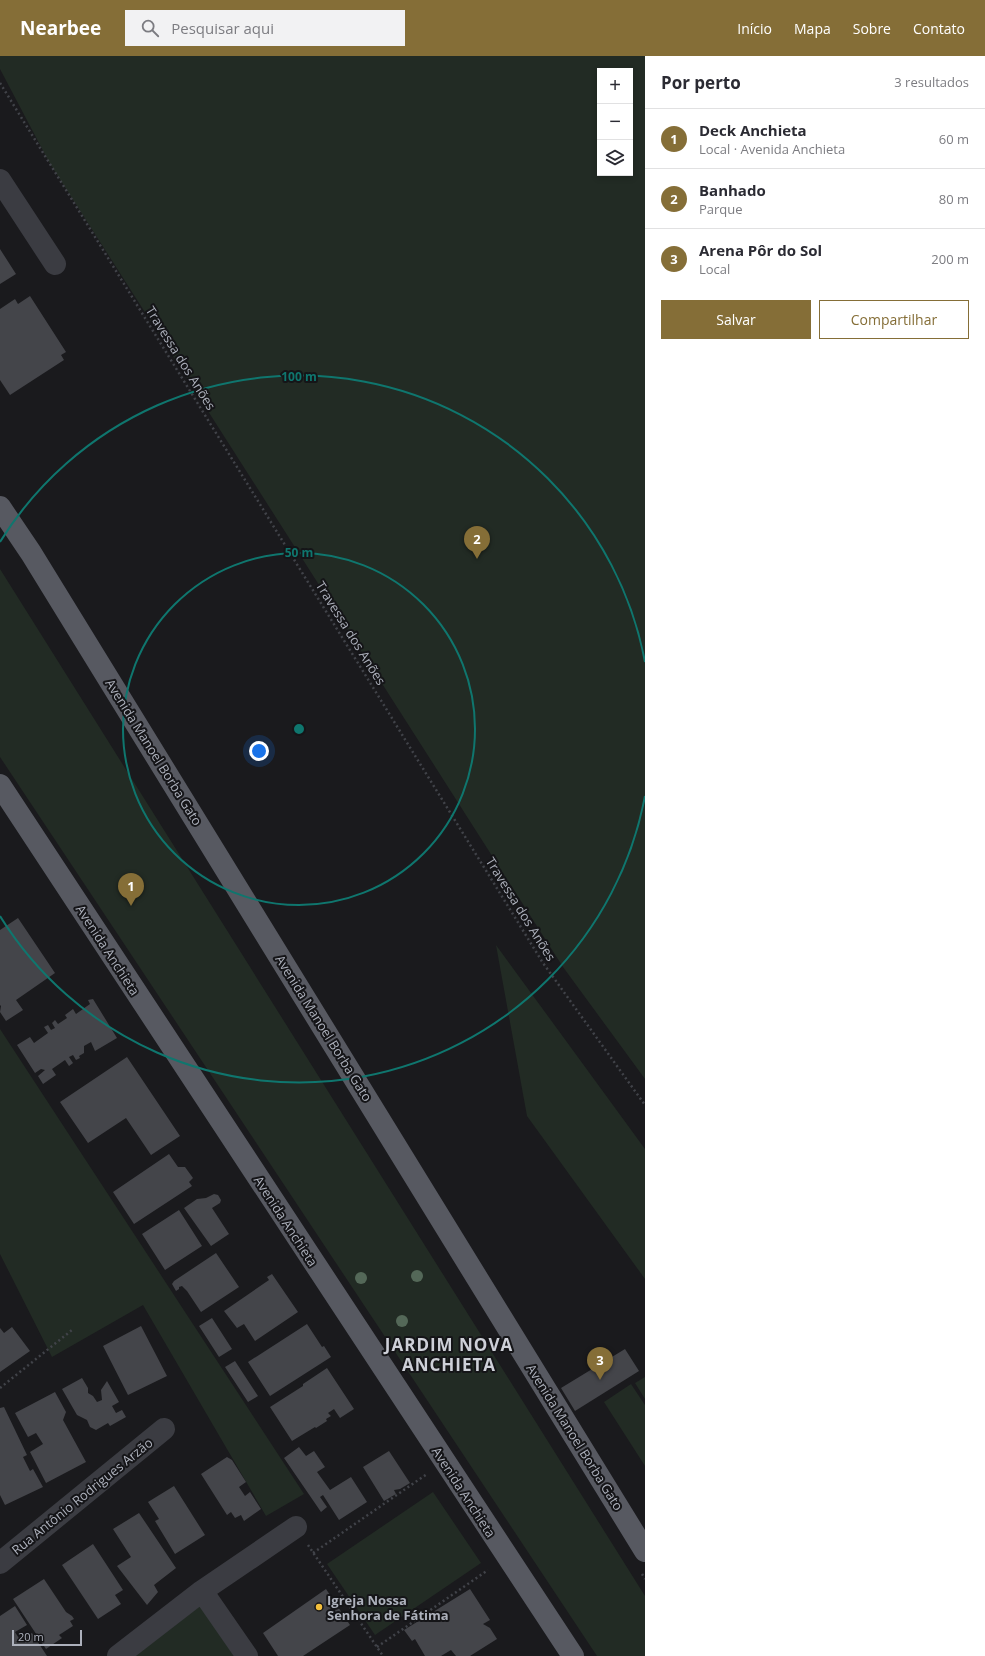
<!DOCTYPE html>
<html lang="pt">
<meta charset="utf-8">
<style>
body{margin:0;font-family:"Open Sans",sans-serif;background:#f2f2f3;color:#2b2b33}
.controls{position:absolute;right:12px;top:12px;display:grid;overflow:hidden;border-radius:0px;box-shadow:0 2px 6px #0003}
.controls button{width:36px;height:36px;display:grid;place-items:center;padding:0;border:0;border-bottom:1px solid #e1e1e2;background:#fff;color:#2b2b33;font:20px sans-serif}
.scale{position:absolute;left:12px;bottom:10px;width:70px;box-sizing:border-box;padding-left:4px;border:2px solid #adb1bc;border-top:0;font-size:11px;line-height:14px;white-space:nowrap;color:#adb1bc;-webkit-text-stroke:3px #151518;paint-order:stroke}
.you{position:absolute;left:259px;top:695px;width:14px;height:14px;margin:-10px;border:3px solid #fff;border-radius:50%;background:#1a73e8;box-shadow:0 0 0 6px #1a73e833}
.badge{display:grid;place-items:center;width:26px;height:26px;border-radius:50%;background:#856e37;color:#fff;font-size:13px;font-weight:700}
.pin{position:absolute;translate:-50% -33px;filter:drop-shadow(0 1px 2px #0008)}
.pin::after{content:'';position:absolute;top:21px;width:14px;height:12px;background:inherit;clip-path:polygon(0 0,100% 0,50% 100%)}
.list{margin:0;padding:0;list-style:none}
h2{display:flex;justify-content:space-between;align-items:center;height:52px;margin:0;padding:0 16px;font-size:17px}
h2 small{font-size:13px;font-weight:400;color:#7c7c81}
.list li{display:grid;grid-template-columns:26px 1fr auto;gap:12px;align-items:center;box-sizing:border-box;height:60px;padding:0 16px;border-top:1px solid #e1e1e2}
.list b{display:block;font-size:15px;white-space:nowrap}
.list p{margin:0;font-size:13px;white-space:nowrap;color:#7c7c81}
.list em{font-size:13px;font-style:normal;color:#7c7c81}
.actions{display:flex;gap:8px;padding:12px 16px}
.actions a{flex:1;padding:9px 0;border:1px solid #856e37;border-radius:0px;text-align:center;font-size:14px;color:#856e37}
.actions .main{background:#856e37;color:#fff}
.icon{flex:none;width:22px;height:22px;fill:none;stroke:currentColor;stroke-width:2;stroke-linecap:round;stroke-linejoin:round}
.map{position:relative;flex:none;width:645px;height:1600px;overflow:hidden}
header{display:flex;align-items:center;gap:24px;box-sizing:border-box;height:56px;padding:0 20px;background:#856e37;color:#fff}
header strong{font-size:19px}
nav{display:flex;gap:22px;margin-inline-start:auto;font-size:14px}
.search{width:280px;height:36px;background:#f2f2f3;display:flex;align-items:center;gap:10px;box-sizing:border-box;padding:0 14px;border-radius:0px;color:#7c7c81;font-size:15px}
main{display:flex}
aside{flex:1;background:#fff}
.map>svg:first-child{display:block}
.green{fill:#222b24;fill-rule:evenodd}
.building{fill:#44454a}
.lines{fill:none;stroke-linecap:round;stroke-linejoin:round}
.path{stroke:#414349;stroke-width:2.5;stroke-dasharray:2 3;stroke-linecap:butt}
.minor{stroke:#3b3c42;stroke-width:22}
.major{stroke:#575961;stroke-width:22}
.tree{fill:#546858}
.ring{fill:none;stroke:#0f766e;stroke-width:2}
.poi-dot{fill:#f3bf3c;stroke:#151518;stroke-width:1.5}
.labels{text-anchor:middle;stroke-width:4;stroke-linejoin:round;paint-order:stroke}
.street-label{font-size:13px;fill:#adb1bc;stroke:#151518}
.poi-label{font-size:13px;font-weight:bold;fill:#adb1bc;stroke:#151518;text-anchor:start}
.district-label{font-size:17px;font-weight:bold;letter-spacing:1px;fill:#ced0d8;stroke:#151518}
.centre{fill:#0f766e;stroke:#151518;stroke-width:2}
.ring-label{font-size:12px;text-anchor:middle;font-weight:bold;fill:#0f766e;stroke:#151518;stroke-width:4;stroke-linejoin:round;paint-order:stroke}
</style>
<header>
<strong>Nearbee</strong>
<div class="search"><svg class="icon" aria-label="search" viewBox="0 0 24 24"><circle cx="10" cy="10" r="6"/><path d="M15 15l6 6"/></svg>Pesquisar aqui</div>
<nav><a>Início</a><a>Mapa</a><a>Sobre</a><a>Contato</a></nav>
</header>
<main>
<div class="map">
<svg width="645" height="1600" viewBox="0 0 645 1600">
<rect width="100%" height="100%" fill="#1a1a1d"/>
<!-- green -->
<path class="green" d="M0,0H645V1023L563,911L49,106L0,13ZM600,15H630V117H600Z
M0,513L645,1540V1600H597L0,701Z
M496,889L645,1093V1223L527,1060Z
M0,973L304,1438L266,1460L143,1249L52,1301L0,1198Z
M645,1321V1343L635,1327Z
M631,1328L645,1349V1410L604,1346Z
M433,1436L481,1507L375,1579L327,1508Z
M200,1550L234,1600H135Z"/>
<!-- building -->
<path class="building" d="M0,193L16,218L0,228Z
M30,240L66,296L61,299L64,304L10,339L0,324V253L15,243L18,248Z
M18,862L55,917L16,944L23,954L6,965L0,956L1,950L0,949V874Z
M93,943L117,982L95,995L91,986L84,990V997L79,1000L80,1002L76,1004L73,999L69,1001L73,1007L69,1010L65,1004L52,1013L56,1019L43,1028L38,1020L45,1014L41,1013L35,1017L17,989L30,981L34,987L48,977L44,971L48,969L51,974L55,972L52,967L55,964L58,968L67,962L65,959L73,953L76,958L90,948L88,944Z
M127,1001L180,1080L151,1099L126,1062L88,1087L60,1046Z
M169,1098L178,1111H185L193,1122L189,1126L192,1130L134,1168L113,1136Z
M214,1138L218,1139L221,1144L220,1147L212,1152L229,1178L211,1190L184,1152L197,1143L206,1142Z
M179,1154L202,1190L165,1214L142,1178Z
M216,1197L239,1231L201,1256L187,1235L182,1230L179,1231V1233L176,1235L172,1228L174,1225Z
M272,1218L298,1256L255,1285L244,1268L237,1272L224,1255L269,1224L267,1221Z
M212,1262L232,1293L219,1301L199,1270Z
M307,1268L322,1291L324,1290L331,1301L270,1340L248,1306Z
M141,1270L167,1320L128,1339L103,1290Z
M12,1271L30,1295L0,1316V1272L4,1277Z
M625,1293L639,1315L575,1355L561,1332Z
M235,1305L258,1340L248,1346L225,1311Z
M327,1312L354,1353L340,1362L334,1353L328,1357L331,1360L326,1363L327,1365L316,1372L315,1371L292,1385L270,1351L303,1330V1328Z
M82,1322L88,1332V1337L93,1340L97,1346L102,1344L101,1334L107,1325L119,1346L112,1350L116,1357L122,1354L126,1361L110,1370L108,1367L96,1374L90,1371L87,1364L77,1359L62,1333Z
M55,1336L66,1356L63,1364L86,1406L46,1427L30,1396L43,1388L36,1377L28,1381L15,1357Z
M4,1351L27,1399L23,1401L30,1415L33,1413L43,1431L5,1449L0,1439V1352Z
M299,1391L306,1400L314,1395L325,1411L317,1416L330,1434L351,1421L367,1446L339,1464L323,1439L320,1441L327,1451L321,1456L284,1402Z
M389,1395L410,1427L400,1433L394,1434L396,1438L384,1445L363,1411Z
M227,1401L232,1404L246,1426L239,1431L245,1440L250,1436L261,1453L244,1465L241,1459L235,1462L231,1456L227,1459L201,1418Z
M174,1430L205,1479L175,1498L155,1465L159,1463L148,1446Z
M139,1457L176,1512L154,1529L158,1536L147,1549L117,1510L131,1501L113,1473Z
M93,1488L123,1534L115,1539L121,1548L98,1563L62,1509Z
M44,1523L66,1556L72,1560L74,1563L70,1565L73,1570L59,1579L62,1582L46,1593L13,1543Z
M326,1533L350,1569L303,1600H278L263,1577Z
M470,1533L490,1564L483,1568L490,1572L497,1583L470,1600H456L451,1594L441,1600H425L415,1583L412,1585L404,1574Z
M15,1550L27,1569L15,1576L20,1584L32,1577L47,1600H0V1560Z"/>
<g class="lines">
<!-- path -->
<path class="path" d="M0,27L543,907L645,1049
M0,1332L72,1274
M308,1489L383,1600
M313,1497L427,1418
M642,1518L645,1523
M377,1591L488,1514"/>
<!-- minor -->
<path class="minor" d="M0,124L55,208
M0,1507L164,1373
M202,1535L247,1600
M118,1600L202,1535L296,1471"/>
<!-- major -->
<path class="major" d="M0,451L31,497L645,1495
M0,729L573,1600"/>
</g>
<!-- trees -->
<g class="tree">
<circle cx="417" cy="1220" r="6"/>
<circle cx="361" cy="1222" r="6"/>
<circle cx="402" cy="1265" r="6"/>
</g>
<!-- distance rings -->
<g class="ring">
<circle cx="299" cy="673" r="176"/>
<path d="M645 740A352 352 0 0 1 0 860M0 486A352 352 0 0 1 645 606"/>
</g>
<!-- markers -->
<circle class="poi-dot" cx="319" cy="1551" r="4"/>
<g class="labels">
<!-- street labels -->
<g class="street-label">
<text transform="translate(181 302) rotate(58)" y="5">Travessa dos Anões</text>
<text transform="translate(351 577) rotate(58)" y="5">Travessa dos Anões</text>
<text transform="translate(154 696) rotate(58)" y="5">Avenida Manoel Borba Gato</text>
<text transform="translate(521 853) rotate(58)" y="5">Travessa dos Anões</text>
<text transform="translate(108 894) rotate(57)" y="5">Avenida Anchieta</text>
<text transform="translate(324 972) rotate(58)" y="5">Avenida Manoel Borba Gato</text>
<text transform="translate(286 1165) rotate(57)" y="5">Avenida Anchieta</text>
<text transform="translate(575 1381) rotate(58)" y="5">Avenida Manoel Borba Gato</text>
<text transform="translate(464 1436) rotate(57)" y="5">Avenida Anchieta</text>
<text transform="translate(82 1440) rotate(-39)" y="5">Rua Antônio Rodrigues Arzão</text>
</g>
<!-- poi labels -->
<g class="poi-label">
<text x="327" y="1549">Igreja Nossa<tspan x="327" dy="15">Senhora de Fátima</tspan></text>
</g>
<!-- district labels -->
<g class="district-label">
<text x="449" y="1295">JARDIM NOVA<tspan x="449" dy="20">ANCHIETA</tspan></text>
</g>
</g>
<circle cx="299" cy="673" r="6" class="centre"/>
<g class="ring-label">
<text x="299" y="325">100 m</text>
<text x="299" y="501">50 m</text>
</g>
</svg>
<div class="controls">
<button>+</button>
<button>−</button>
<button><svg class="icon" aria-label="layers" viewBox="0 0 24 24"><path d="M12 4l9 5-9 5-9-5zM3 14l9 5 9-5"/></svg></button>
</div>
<div class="scale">20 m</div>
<div class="you"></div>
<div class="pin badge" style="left:131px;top:850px">1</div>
<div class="pin badge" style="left:477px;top:503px">2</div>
<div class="pin badge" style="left:600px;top:1324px">3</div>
</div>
<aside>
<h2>Por perto<small>3 resultados</small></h2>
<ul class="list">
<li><span class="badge">1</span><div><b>Deck Anchieta</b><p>Local · Avenida Anchieta</p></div><em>60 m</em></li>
<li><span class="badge">2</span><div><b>Banhado</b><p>Parque</p></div><em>80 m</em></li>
<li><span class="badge">3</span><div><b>Arena Pôr do Sol</b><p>Local</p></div><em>200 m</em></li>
</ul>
<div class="actions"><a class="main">Salvar</a><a>Compartilhar</a></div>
</aside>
</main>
